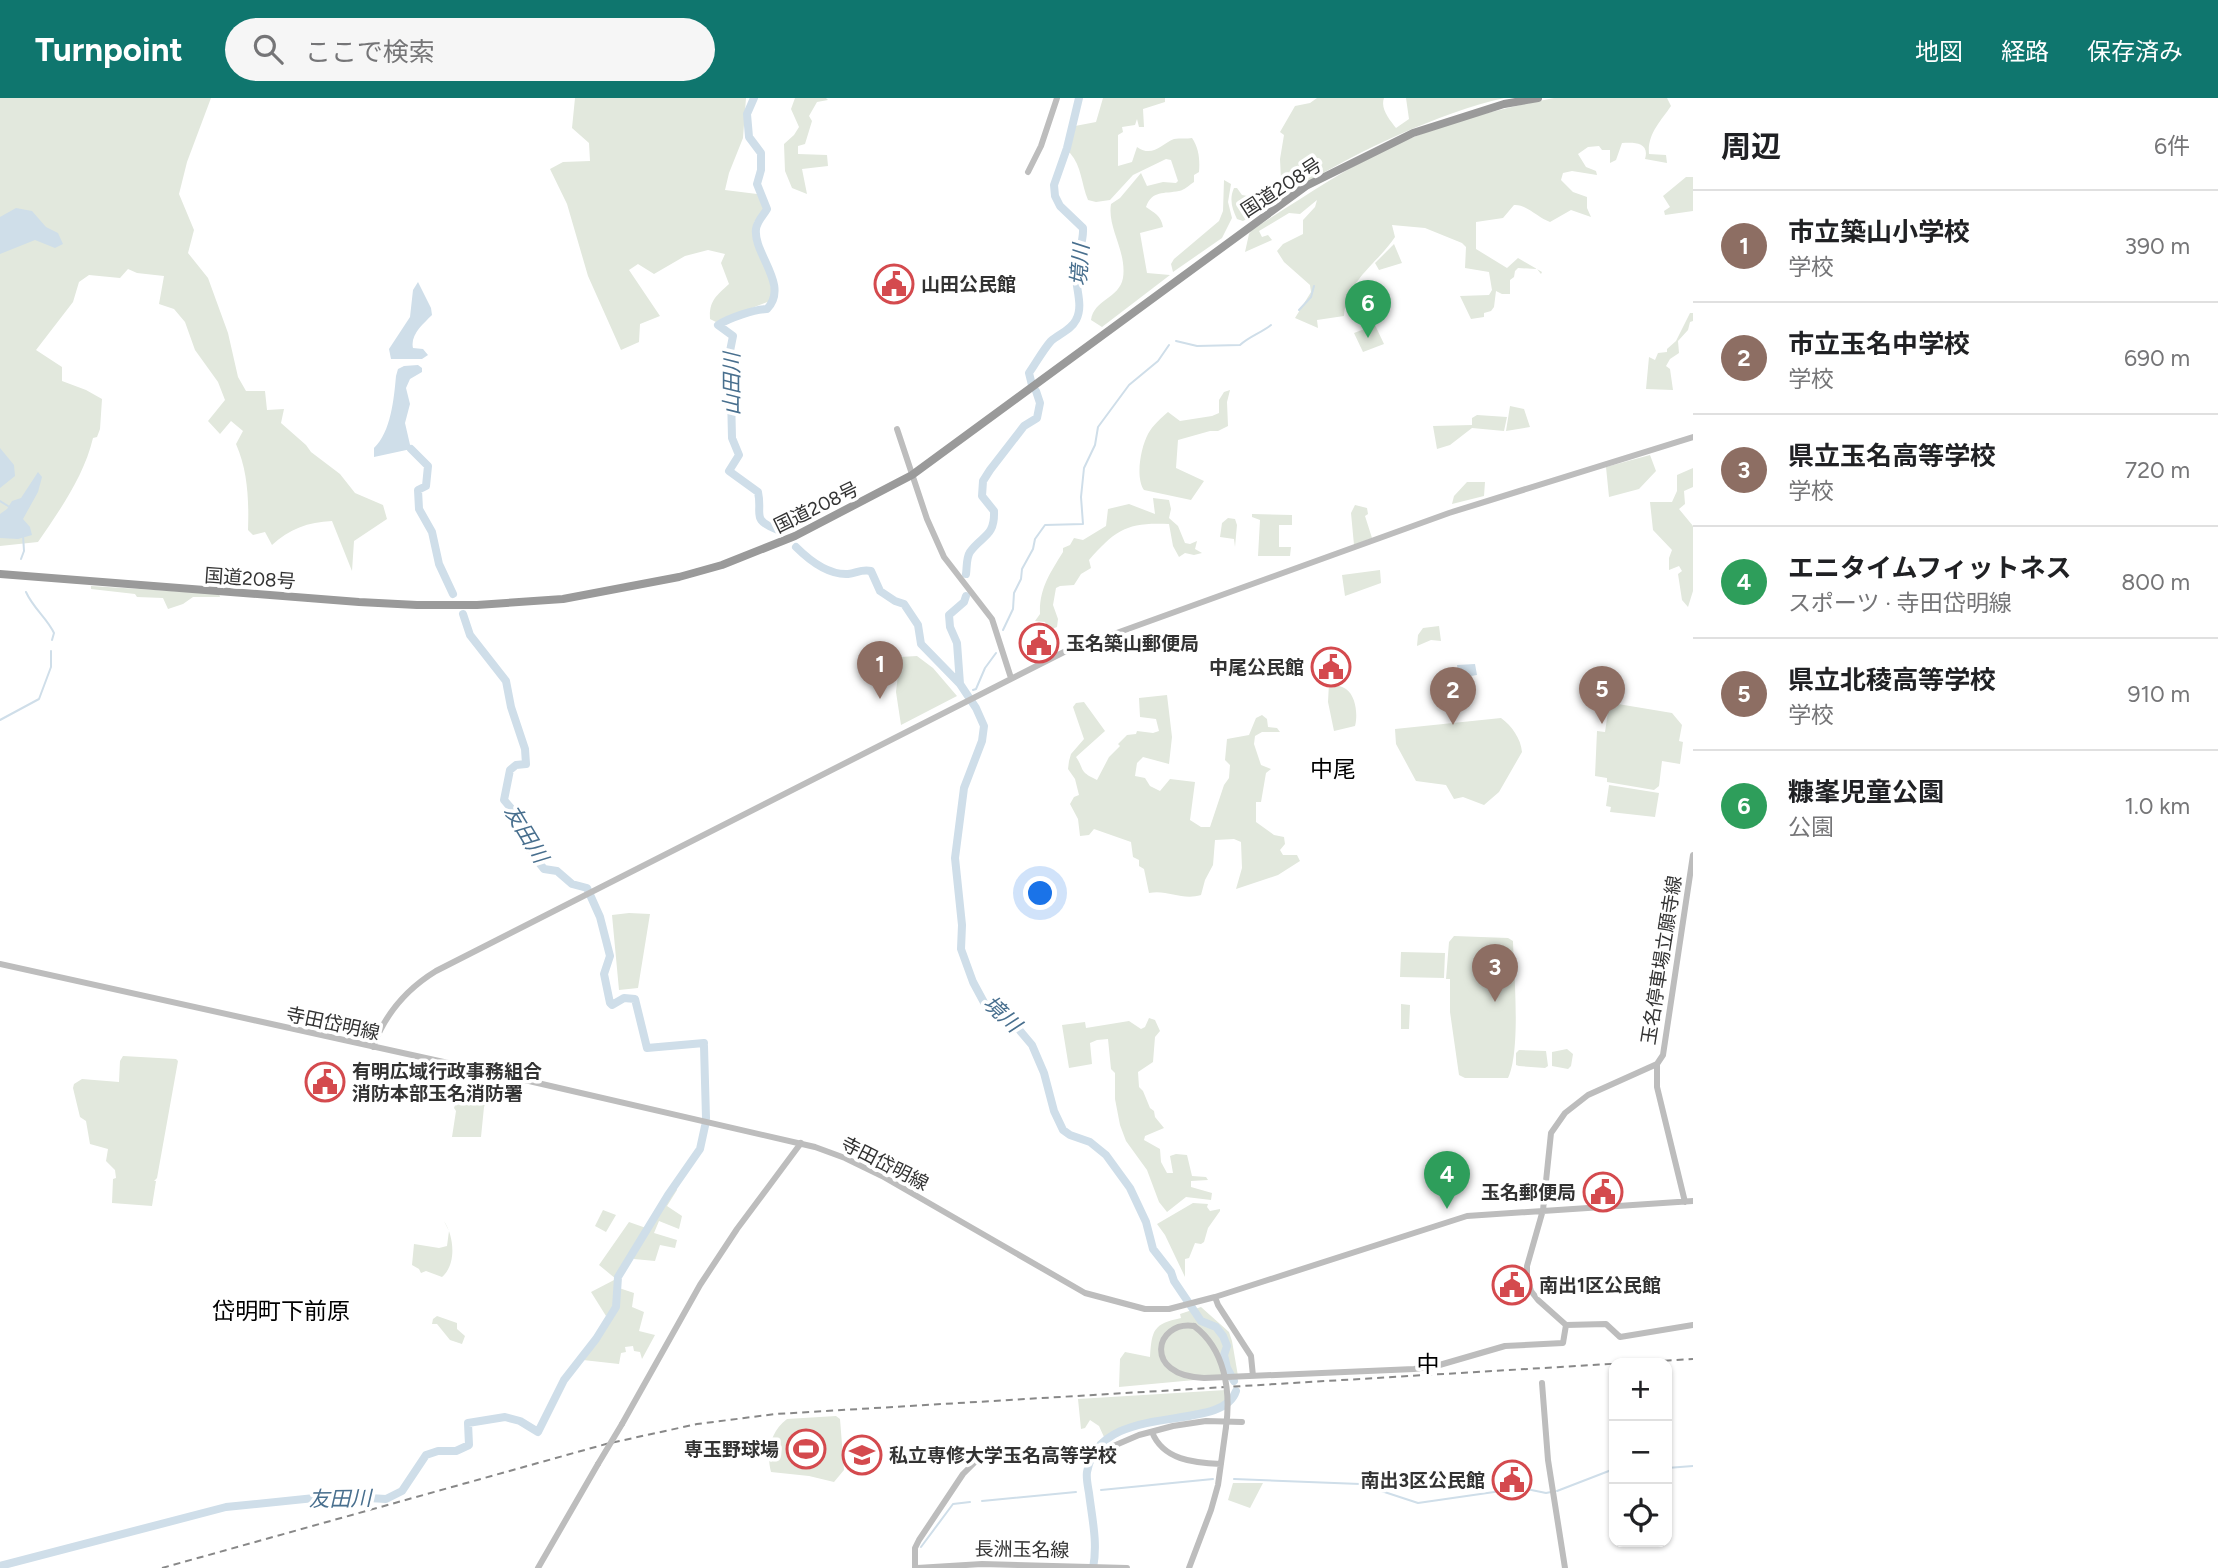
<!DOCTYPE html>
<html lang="ja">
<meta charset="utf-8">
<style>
body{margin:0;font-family:Figtree,"Noto Sans JP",sans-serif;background:#f6f6f6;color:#202124}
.controls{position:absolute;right:21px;bottom:21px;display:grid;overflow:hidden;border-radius:14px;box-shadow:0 2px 5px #0004}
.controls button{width:63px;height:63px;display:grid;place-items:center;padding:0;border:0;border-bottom:2px solid #e0e0e0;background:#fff;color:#202124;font:35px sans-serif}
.you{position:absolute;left:1041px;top:796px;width:24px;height:24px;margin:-18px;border:5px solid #fff;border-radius:50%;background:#1a73e8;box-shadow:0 0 0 10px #1a73e833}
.badge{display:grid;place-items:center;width:46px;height:46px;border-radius:50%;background:#0f766e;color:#fff;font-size:23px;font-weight:700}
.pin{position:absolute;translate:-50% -58px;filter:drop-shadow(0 2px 4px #0008)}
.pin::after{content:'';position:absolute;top:37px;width:24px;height:21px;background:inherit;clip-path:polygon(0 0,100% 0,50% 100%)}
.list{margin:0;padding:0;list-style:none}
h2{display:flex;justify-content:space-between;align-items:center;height:91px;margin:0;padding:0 28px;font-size:30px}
h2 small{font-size:23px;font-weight:400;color:#757577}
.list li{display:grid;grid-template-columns:46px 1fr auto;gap:21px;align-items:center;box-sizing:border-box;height:112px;padding:0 28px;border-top:2px solid #e0e0e0}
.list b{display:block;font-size:26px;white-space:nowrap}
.list p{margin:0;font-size:23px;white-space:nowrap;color:#757577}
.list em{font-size:23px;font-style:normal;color:#757577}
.icon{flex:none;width:38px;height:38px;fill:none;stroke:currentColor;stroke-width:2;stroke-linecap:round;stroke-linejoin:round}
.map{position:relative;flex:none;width:1693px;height:1470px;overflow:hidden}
header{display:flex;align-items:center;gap:42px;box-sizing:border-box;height:98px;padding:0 35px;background:#0f766e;color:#fff}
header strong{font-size:33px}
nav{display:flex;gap:38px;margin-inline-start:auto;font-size:24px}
.search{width:490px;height:63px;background:#f6f6f6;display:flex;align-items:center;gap:18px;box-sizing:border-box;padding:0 24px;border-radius:38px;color:#757577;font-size:26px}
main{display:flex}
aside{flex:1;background:#fff}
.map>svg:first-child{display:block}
.green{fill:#e2e8dd}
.water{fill:#cfdee9}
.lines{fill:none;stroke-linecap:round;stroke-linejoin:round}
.stream{stroke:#cfdee9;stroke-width:2}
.river{stroke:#cfdee9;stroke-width:8}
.secondary{stroke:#bdbdbd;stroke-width:6}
.highway{stroke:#9a9a9a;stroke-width:8}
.rail{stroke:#888;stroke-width:2;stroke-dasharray:7 5;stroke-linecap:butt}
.secondary-bridge{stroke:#bdbdbd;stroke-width:6}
.labels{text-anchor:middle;stroke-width:7;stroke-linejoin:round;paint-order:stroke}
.street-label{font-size:19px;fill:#333;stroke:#fff}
.poi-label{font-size:19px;font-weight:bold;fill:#333;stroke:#fff;text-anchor:start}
.water-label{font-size:21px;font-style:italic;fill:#486f8e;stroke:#fff}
.quarter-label{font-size:23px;fill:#000;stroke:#fff}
</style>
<header>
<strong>Turnpoint</strong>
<div class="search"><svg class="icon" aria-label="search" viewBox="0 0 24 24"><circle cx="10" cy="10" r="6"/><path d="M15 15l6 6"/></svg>ここで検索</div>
<nav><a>地図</a><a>経路</a><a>保存済み</a></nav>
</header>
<main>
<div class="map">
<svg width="1693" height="1470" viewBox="0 0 1693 1470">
<rect width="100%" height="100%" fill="#fff"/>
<!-- green -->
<path class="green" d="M0,0H211L187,64L179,96L194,132L188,155L208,180L228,235L238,279L246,293H265L267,312L284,311L281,325L306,347L311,354L340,376L355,395L383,407L387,421L354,443L352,473L332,423C308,424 289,431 272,447L265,434L253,437L248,432C249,403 248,373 236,346L243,333L231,323L220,336L208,323L225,302L218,284L195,252L185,224L174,211L159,206L164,178L137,175L128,171L120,180L89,177L79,184L73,204L36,252L62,269V283L86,292L102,301L100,331L97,339L93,340C84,378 60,412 38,444L0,448Z
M575,0H746L743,40L729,75L725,92L757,96L767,111L754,124C754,130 753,137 754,142C758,163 776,180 770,203L716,224L710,221C709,203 716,198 729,186L721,165L725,156L708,152L685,158L654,176L638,166L629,172L660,218L640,226L639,244L621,252L588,178L567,106L550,71L563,64L590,63L589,45L572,30Z
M795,0H826L828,2L817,4L809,18L812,23L805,46L798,48V56L827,57L828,68L802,71L807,96L792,90L785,73L784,46L794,37L799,29L791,11Z
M1103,0H1165V4L1143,11L1144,29H1139L1137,21L1135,27L1122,29L1123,34L1118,37V68L1132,64L1137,49C1153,60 1161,46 1174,41C1180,40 1187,41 1192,40C1199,50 1200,62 1199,74L1194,77V84C1189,87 1185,92 1179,93C1164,96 1152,92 1146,109C1154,115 1161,117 1163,129L1140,135L1147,175L1170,177L1102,229L1091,222C1094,201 1119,201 1123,180C1127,153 1107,130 1111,106L1120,100L1141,75L1147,88L1163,84L1176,85L1178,83L1171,62L1166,61L1133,77L1110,102L1096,104L1088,102C1081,85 1082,69 1070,55L1067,54L1075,28L1096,24Z
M1317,0H1384C1380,11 1390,22 1396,30L1409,21L1406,0H1504C1439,15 1360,52 1303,87C1283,99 1264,112 1243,123L1237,121C1232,111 1229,101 1234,90H1237L1242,97L1253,99L1281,82L1280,61L1284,37L1280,34L1295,8L1310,5Z
M1554,0H1667L1671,8C1661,23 1647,36 1649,56L1666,57L1667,65L1645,61C1650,44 1634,44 1622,45L1616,62L1610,65V52H1602L1599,48L1588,49L1578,56L1586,69L1596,73L1597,77L1572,73L1563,75L1561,82L1573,94L1587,99V110L1591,119L1571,112L1550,124C1538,120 1526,106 1514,107L1503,120L1476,124V151L1507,170L1518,160L1542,174L1541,176L1537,171L1518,170L1515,173L1514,179L1510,182V196H1502L1496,193L1494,209L1491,213L1484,215V219L1471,221L1460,198L1489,197L1492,192L1489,174L1465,170L1466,149L1462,145L1425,130L1392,127L1395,139C1377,166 1346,183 1344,218L1317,222L1318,230L1295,220L1311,194L1310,187L1284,164L1277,153L1283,146L1303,136V122L1315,109L1317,102L1300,116L1289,115L1259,133L1262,139L1268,137L1272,142L1245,154L1249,136L1253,131C1298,103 1342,72 1391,49C1442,25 1499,11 1554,0Z
M1686,79H1693V113L1665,117L1664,113L1670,109L1663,98Z
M1224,82L1231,86L1228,104L1232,120L1222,140L1173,174L1171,166L1174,161L1219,123L1223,113Z
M1394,146L1402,165L1379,172L1375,165Z
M1690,215H1693V223L1690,224L1688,232L1678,243L1679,255L1670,261L1666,268L1670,271L1673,292L1646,291L1649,259L1655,262L1658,255L1667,254V251L1676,243Z
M1375,227L1384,246L1363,254L1354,235Z
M1230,292L1227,304L1228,328L1218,333H1210L1178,342L1176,370L1204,383L1191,402L1144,392C1135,379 1141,349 1148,336C1153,327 1161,320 1168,314L1180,323L1212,318L1219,315V302L1224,294Z
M1510,308L1524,311L1530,329L1506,333Z
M1477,317L1507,319L1504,333L1472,330L1450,347L1437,351L1433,328L1472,327V320Z
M1650,357L1656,373L1639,391L1609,399L1606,369Z
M1693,370V389L1684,393L1685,406L1679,411L1693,428V493L1688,509L1682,502L1678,476L1682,473L1679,468L1669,472V460L1672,452L1653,432L1650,404H1672L1677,393V377Z
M1467,384H1485L1484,398L1452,406L1454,398Z
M1153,400L1169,402L1171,411L1169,420L1178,428L1185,445L1190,446L1197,443L1195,451L1202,455L1194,457L1185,455L1179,459L1173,448L1169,426C1128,424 1116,431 1089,462L1091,470L1081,476L1074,487L1060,488L1056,490L1053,507L1058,521L1057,529L1049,532L1045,524L1035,523L1040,516C1039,491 1050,475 1063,454V450L1070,447L1074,440L1083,442L1106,428L1108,411L1129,406L1155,416Z
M1355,407L1367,410L1368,416L1365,418L1372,440L1354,447L1351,415Z
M1252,416L1292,417V427H1279V449H1291L1290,458H1258L1260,422L1252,419Z
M1228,420L1235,421L1237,427L1235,449L1234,441L1220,439L1222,425Z
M1380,472L1381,485L1345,498L1342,477Z
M91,488L219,496L220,499H193L183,506L168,511L163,500L137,499L135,496L91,491Z
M1439,528L1441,543L1431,542L1417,548L1418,537L1423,530Z
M917,558L933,570L957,598L901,627L896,594L900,559Z
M1329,585C1333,587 1342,588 1346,591C1356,598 1358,617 1355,628L1334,633L1328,604Z
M1167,597L1172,639L1169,666L1143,659L1137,665L1135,678L1145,680L1150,688L1160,693L1170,681L1195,684L1190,722L1201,729H1210L1224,687L1229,680L1230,667L1225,662L1227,641L1249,637L1256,620L1262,617L1267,621L1268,629L1277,630L1280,634H1262L1255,638L1254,646L1261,667L1271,671L1266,675L1261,704H1256V724L1274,737L1284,739L1285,746L1280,752L1283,757H1297L1300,763L1278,777L1236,791L1242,770L1241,744L1234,741L1215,742L1213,767L1205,782L1201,797C1182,803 1167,791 1149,795L1144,771L1139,768V762L1133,759L1131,744L1094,731L1089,737L1080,738L1078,721L1070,706L1074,699L1079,697L1075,681L1068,671L1069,663L1071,656L1084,641L1073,609L1076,605L1084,604L1105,633L1076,659C1085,672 1078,673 1097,682L1109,659L1120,648L1118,646L1127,637L1136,636L1137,633L1153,635L1159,633L1156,621L1140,619L1139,600Z
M1618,606L1672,615L1682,627L1679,643L1683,644L1680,666L1662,663L1659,688L1654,692L1607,684V680L1595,678L1597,633L1605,634L1609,607L1618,608Z
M1501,620C1512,628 1521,641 1522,654L1499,694L1484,707L1463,699L1454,701L1446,687L1416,683L1396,646L1395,631Z
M1609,687L1659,695L1655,719L1610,714L1611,709L1606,708Z
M629,815L650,816L638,890L619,892L612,817Z
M1454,838L1508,840L1513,843C1514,876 1521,953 1508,980H1465L1459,977L1450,914V881H1446L1449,844Z
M1401,854L1445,855L1444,880L1400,879Z
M1401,906L1410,907L1409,931H1401Z
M1149,920L1155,922L1160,933L1155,939L1153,964L1138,974L1139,989L1143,993L1150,1010L1154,1013L1155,1019L1164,1030L1145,1038L1144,1042L1160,1051L1161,1064L1167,1075H1173L1170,1058L1176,1056L1187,1057L1192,1078L1206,1079L1208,1082L1191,1083V1089L1212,1095L1211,1102L1186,1099L1167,1114L1159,1104L1147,1072L1126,1043L1120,1027L1115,1001V975L1111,971L1108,941L1097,942L1090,945L1092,966L1069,970L1062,927L1085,924L1086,930L1129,923L1141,931L1145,929Z
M1567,951L1573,956L1571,968L1568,971L1552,968V954Z
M1519,952L1546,953L1548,968L1545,970L1519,968L1516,967V955Z
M123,958L176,961L178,963L157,1080L154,1083H156L152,1108L112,1105L113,1081L116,1080L115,1072L106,1063L108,1051L90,1046L86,1023L80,1019L73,990L74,986L82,981L119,984L120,963Z
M462,986L492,992L484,1009L481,1039H452L456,1013L454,1010Z
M675,1087L677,1092L667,1108L682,1118L679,1131L659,1123L654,1135L677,1142L675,1150L660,1147L655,1163L634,1161L632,1158L636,1151Z
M1193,1105L1208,1106L1207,1109L1210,1113L1220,1111V1113L1208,1130L1204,1144L1201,1146L1195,1145L1189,1160L1185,1161V1179L1165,1137L1157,1126Z
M603,1112L616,1117L606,1134L595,1128Z
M444,1123C454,1138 457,1166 442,1179L426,1173L421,1175L419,1171L412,1167L414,1146L439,1150L447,1148L449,1133Z
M629,1124L646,1130L616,1181L615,1208L606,1218L591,1194L616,1181L599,1167Z
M619,1190L634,1195L632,1209L644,1214L639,1233L655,1237L642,1261L640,1254L634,1253L633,1248L625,1249L626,1254L621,1255L619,1266L583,1262L617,1209Z
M1201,1209L1229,1234L1232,1243L1238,1278L1119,1289L1120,1261L1125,1254L1150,1259C1152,1232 1153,1226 1181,1220L1180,1216Z
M437,1218L457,1225V1231L465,1238L462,1246L450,1242L437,1226H432L433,1221Z
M1226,1292L1231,1307C1204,1318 1175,1318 1146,1324C1128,1329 1113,1338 1098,1349L1097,1344L1104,1339L1099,1328L1090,1322L1085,1330L1081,1331L1078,1301Z
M836,1318L840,1321L844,1372L834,1384L809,1378L771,1374C766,1354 770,1334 787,1321Z
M1233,1385H1263L1250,1410L1228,1402Z"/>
<!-- water -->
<path class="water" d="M16,110L32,113L46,129L58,135L63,146L55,150L35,142L0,156V119Z
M418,184L431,210L432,217C423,226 410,237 413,250L423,251L428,257L422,261H391L389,251L410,219L413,192Z
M404,268L418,267L422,270V274L410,281L406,290L410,306L405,325L411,351L374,359V350C391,334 394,300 396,278L398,271Z
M0,350L14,367L15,378L0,390Z
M38,374L42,379L38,394L23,421L30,429L32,437L18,441L0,440V416L7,411L12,403L21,400Z
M1475,566L1477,577L1459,580L1457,567Z"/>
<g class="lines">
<!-- stream -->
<path class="stream" d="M1299,212L1311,199L1314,188
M1176,243L1197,248L1240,247C1250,238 1261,235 1271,227
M0,403L8,408
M21,461L24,453L23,437
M26,494C33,510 47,520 54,535L52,542
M1003,532L1013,511L1014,495L1021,481L1022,471L1033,451L1035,441L1045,427L1083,426L1081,399L1084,370L1095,347L1098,329L1129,287L1158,263L1169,247
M973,592L976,591L985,570L996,555
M966,597L968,595
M0,622L39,601L51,569V553
M1667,1370L1693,1368
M1234,1381L1360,1386L1418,1405L1522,1390L1546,1395L1551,1394
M1101,1392L1213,1381
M1557,1393L1614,1371
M982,1403L1076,1394
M921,1449L953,1406L970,1404"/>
<!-- river -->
<path class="river" d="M754,0L747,16L749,39L761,55V72L757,86L767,111C763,118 757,123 756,131C753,156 790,187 767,211C755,211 729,220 718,227L733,238L730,253L732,340L739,357L729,373L758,394C763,417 750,421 778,432
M1032,287L1029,275C1036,265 1043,252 1051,243C1059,236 1071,232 1076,222C1084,207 1075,190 1076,174C1076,159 1084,145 1083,130L1060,108L1055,98L1054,87L1067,50L1079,0
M411,351L428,368L426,388L418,392L419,411L432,434L439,466L453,496
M796,449C809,462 828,477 848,476C857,475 861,471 871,473L880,493L895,503L904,506L918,527L921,546L960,586
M966,476C967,470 966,460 970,454C982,437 995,439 994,413L982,398L983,383L990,372L1024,328L1037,320L1040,305L1036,293
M966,498L964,504L949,517L950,529L957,545L960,586L976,610L984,628L982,643L964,690L955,760L962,827L961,851L973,884L987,910L1016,928L1032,947L1044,975L1054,1013L1063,1032L1070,1037L1090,1044L1106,1057L1130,1090L1146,1124L1153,1151L1171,1174L1174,1183L1201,1223L1216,1229L1223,1238L1227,1248L1224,1257L1227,1270L1234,1283
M463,516L470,537L506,583L511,609L525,651L526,666L516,667L510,672L504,702L516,716L533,757L544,771L557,773L572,786L587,790L600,819L610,858L604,876L610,905L612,907L624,900L635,901L647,950L704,945
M704,948L706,1020
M0,1468L226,1409L334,1398L386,1401L402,1393L426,1357L438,1353H456L469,1347L468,1325L505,1319L520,1323L538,1334L564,1282L596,1241L616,1209L618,1179L668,1097L700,1051L705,1028
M1093,1470C1098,1445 1092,1420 1089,1395C1088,1389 1086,1380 1087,1374C1101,1300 1222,1337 1236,1293"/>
<!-- secondary -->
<path class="secondary" d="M1028,74L1041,48L1057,0
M897,331L927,421L944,459L992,521L1011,580
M0,866L516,980L815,1049L845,1060L882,1078L1085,1195L1145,1211H1169L1215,1199L1467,1118L1693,1103
M373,949C385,916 405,892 436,873L1064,554L1449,415L1693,339
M1657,966V989L1685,1104
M1215,1199L1218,1207L1251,1258L1253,1278
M1566,1227L1538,1202L1531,1193L1527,1179V1168L1543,1112L1551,1035L1565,1015L1588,997L1657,966L1663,957L1693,757
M1194,1228C1155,1222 1142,1278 1204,1280L1414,1271L1436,1268L1505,1248L1563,1245L1566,1227L1606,1226L1620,1239L1693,1227
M1542,1285L1548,1362L1565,1470
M622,1326L700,1187L737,1131L801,1045
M1152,1334C1163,1362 1194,1365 1221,1366
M538,1470L598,1366
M915,1470V1450L919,1442L963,1376L977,1362L1021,1355L1072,1356L1104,1352L1139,1337L1173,1328L1206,1323L1242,1324
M917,1470L982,1466L1127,1470
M1189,1470L1211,1412L1218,1387L1226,1329"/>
<!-- highway -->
<path class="highway" d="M0,476L359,504L417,507H477L563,501L679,479L722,467L795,438L912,377L1306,88L1413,35L1504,6L1538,0"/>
<!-- rail -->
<path class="rail" d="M162,1470L606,1346L697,1326L776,1316L1693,1261"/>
<!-- secondary-bridge -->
<path class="secondary-bridge" d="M1194,1228C1225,1251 1231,1293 1226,1329
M598,1366L622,1326"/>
</g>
<!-- icons -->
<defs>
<symbol id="civic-ring" viewBox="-11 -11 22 22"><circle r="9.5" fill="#fff" stroke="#d44a4e" stroke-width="1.5"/><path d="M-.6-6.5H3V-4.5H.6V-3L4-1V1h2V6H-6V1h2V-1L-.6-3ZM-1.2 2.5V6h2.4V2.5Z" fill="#d44a4e"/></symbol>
<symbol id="stadium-ring" viewBox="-11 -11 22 22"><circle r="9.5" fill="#fff" stroke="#d44a4e" stroke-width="1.5"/><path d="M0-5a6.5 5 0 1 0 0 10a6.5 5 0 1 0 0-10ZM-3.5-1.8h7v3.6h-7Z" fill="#d44a4e"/></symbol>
<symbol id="school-ring" viewBox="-11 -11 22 22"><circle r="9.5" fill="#fff" stroke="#d44a4e" stroke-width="1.5"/><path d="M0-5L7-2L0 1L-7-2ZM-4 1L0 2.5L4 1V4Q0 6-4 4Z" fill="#d44a4e"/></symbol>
</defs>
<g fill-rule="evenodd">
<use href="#civic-ring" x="872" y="164" width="44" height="44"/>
<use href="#civic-ring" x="1017" y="523" width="44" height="44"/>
<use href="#civic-ring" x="1309" y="547" width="44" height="44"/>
<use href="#civic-ring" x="303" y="962" width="44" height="44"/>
<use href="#civic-ring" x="1581" y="1072" width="44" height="44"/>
<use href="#civic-ring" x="1490" y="1165" width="44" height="44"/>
<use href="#stadium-ring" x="784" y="1329" width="44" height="44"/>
<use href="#school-ring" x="840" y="1335" width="44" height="44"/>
<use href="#civic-ring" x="1490" y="1360" width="44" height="44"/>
</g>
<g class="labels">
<!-- street labels -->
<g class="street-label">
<text transform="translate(1281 89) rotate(-33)" y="7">国道208号</text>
<text transform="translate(816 409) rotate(-26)" y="7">国道208号</text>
<text transform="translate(250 480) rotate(4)" y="7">国道208号</text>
<text transform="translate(1661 862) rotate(-81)" y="7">玉名停車場立願寺線</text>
<text transform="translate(333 925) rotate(12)" y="7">寺田岱明線</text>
<text transform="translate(885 1065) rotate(27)" y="7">寺田岱明線</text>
<text transform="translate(1022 1451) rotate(1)" y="7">長洲玉名線</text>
</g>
<!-- poi labels -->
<g class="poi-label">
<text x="921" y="193">山田公民館</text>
<text x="1066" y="552">玉名築山郵便局</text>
<text x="1304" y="576" text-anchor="end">中尾公民館</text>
<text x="352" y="980">有明広域行政事務組合<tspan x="352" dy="22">消防本部玉名消防署</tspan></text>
<text x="1576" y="1101" text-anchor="end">玉名郵便局</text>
<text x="1539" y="1194">南出1区公民館</text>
<text x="779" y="1358" text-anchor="end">専玉野球場</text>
<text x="889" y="1364">私立専修大学玉名高等学校</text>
<text x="1485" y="1389" text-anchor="end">南出3区公民館</text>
</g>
<!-- water labels -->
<g class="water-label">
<text transform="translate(1080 167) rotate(-86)" y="7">境川</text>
<text transform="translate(732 286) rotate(-90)" y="7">山田川</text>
<text transform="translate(526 736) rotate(59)" y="7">友田川</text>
<text transform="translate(1002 916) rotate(43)" y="7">境川</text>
<text transform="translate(340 1401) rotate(-1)" y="7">友田川</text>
</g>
<!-- quarter labels -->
<g class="quarter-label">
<text x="1333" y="679">中尾</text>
<text x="281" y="1221">岱明町下前原</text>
<text x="1428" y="1274">中</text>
</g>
</g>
</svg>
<div class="controls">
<button>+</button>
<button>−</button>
<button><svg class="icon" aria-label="locate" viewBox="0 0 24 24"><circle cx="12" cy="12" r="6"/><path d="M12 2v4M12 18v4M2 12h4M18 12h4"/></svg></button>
</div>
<div class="you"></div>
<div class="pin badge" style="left:880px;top:601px;background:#8d6e63">1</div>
<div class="pin badge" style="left:1453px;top:627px;background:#8d6e63">2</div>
<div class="pin badge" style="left:1495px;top:904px;background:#8d6e63">3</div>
<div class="pin badge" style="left:1447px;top:1111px;background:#2e9e5b">4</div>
<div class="pin badge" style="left:1602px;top:626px;background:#8d6e63">5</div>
<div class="pin badge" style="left:1368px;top:240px;background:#2e9e5b">6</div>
</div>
<aside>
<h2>周辺<small>6件</small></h2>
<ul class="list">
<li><span class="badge" style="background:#8d6e63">1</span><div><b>市立築山小学校</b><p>学校</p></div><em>390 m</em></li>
<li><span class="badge" style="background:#8d6e63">2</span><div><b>市立玉名中学校</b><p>学校</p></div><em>690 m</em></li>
<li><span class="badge" style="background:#8d6e63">3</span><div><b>県立玉名高等学校</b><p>学校</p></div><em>720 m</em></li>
<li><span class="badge" style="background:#2e9e5b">4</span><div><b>エニタイムフィットネス</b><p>スポーツ · 寺田岱明線</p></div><em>800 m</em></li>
<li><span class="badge" style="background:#8d6e63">5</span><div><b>県立北稜高等学校</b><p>学校</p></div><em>910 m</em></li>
<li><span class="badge" style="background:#2e9e5b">6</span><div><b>糠峯児童公園</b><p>公園</p></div><em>1.0 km</em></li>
</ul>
</aside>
</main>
